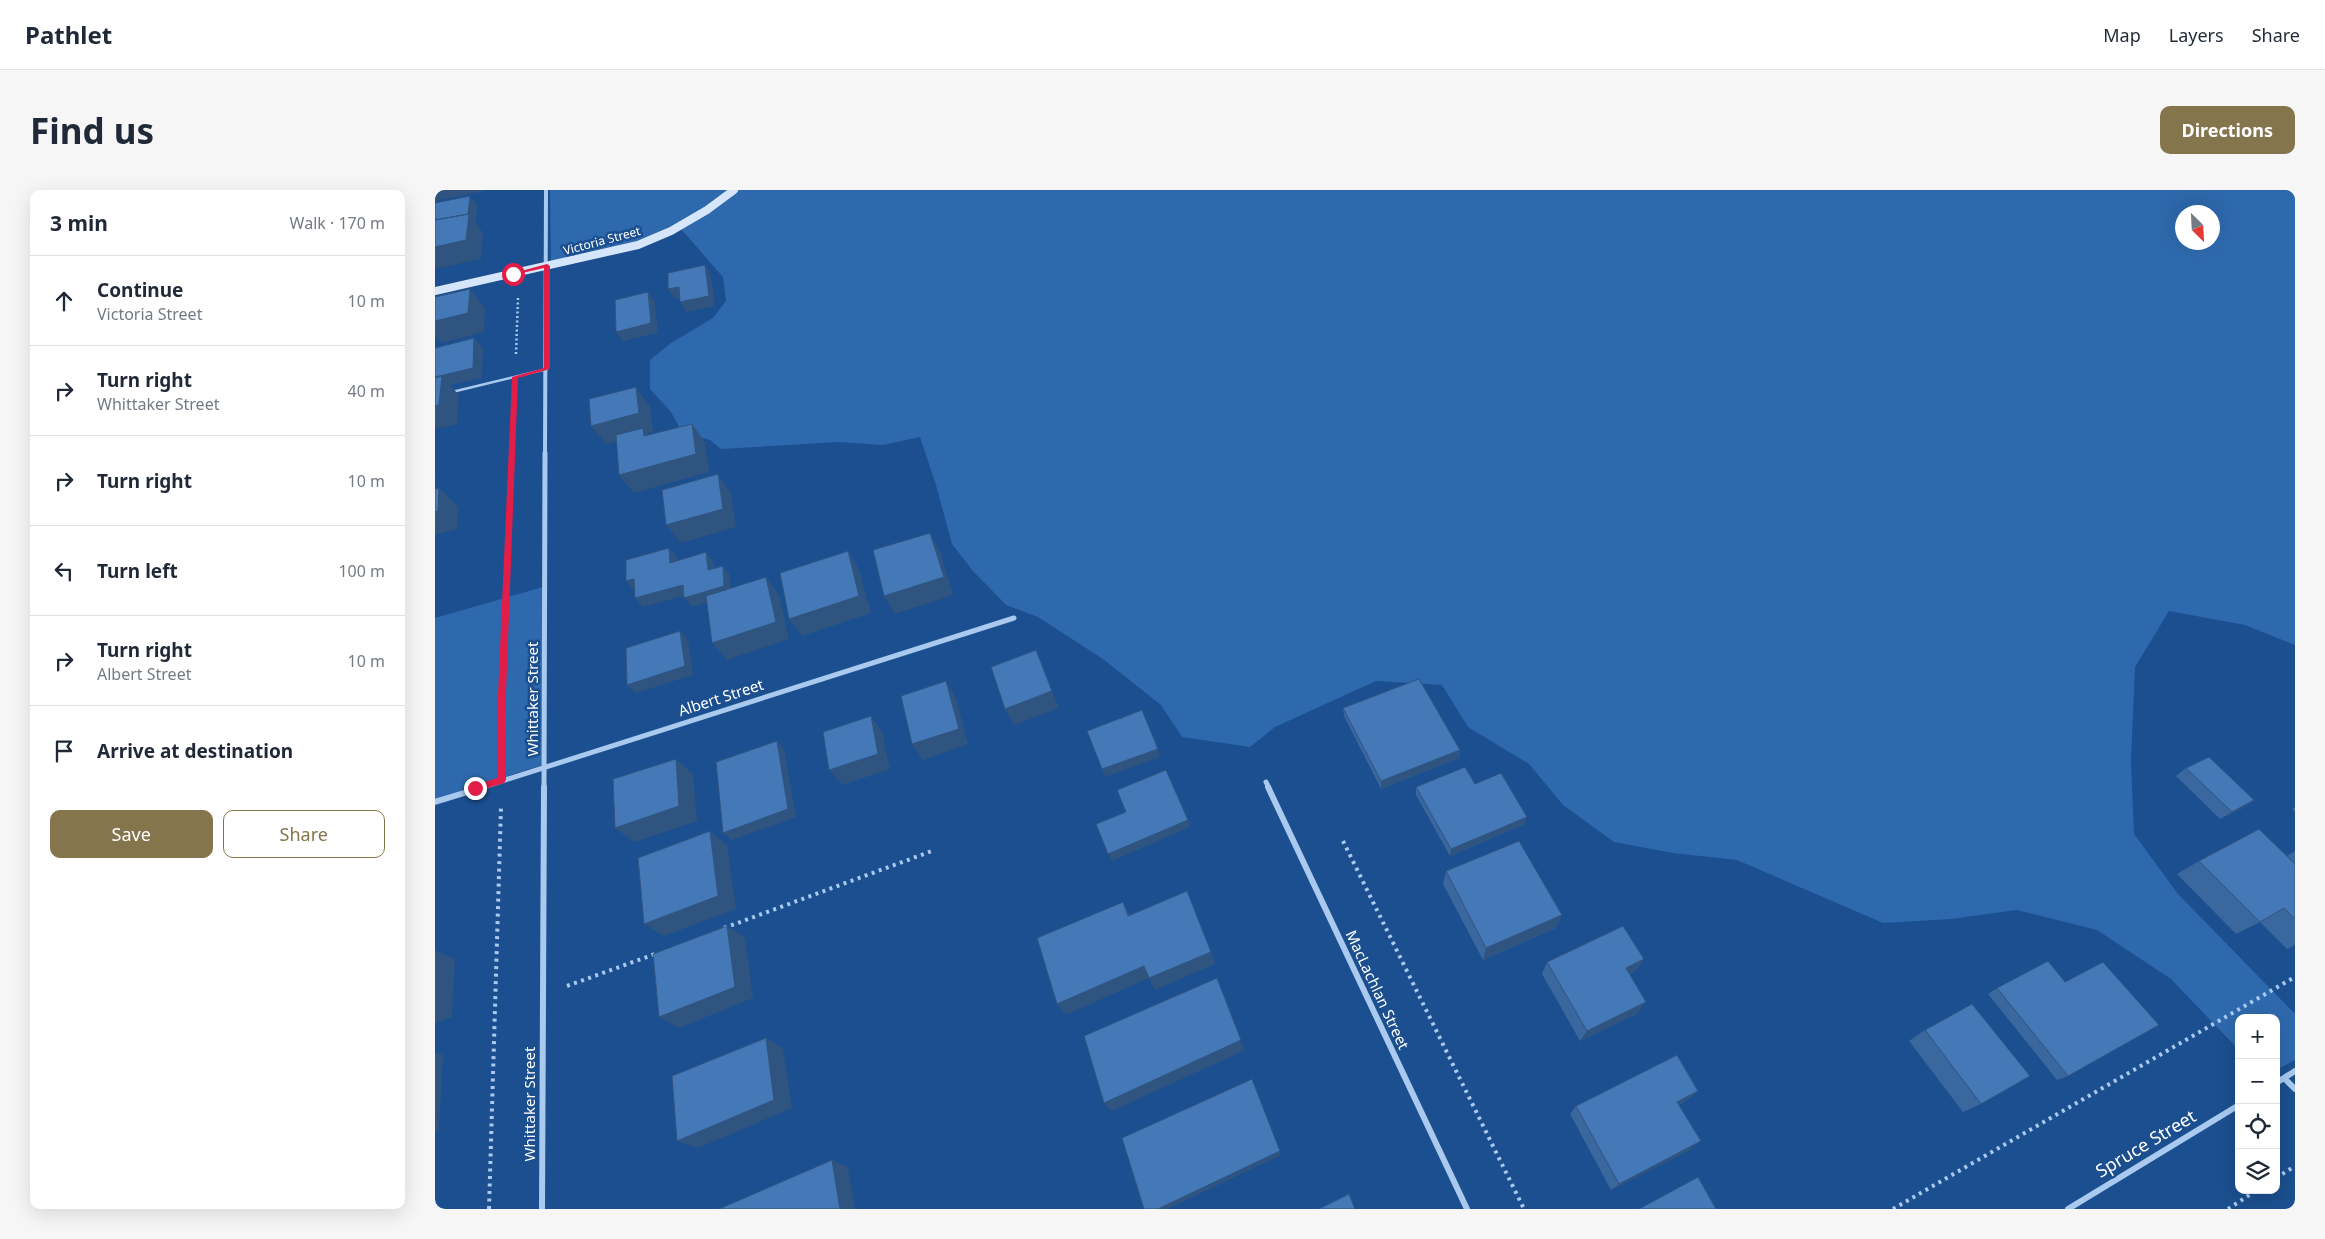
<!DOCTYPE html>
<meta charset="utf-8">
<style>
body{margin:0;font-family:"Noto Sans",sans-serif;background:#f6f6f7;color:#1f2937}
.controls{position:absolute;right:15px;bottom:15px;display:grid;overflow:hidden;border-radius:10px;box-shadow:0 5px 20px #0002}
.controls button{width:45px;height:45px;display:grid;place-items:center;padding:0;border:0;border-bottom:1px solid #e0e1e3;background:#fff;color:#1f2937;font:25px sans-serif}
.compass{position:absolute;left:1740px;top:15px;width:45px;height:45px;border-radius:50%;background:#fff;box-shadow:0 5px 20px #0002;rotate:156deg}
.stop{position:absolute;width:15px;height:15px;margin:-11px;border:4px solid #e11d48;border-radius:50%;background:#fff}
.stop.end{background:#e11d48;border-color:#fff;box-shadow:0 1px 5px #0008}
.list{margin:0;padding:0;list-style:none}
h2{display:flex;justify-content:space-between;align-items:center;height:65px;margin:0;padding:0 20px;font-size:21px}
h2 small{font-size:16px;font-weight:400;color:#747a83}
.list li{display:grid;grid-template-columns:32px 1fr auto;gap:15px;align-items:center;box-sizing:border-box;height:90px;padding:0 20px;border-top:1px solid #e0e1e3}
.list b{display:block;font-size:19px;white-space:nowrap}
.list p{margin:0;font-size:16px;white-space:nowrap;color:#747a83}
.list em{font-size:16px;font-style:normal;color:#747a83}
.actions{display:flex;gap:10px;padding:15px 20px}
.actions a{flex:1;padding:11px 0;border:1px solid #84754c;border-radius:10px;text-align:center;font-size:18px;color:#84754c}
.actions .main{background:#84754c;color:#fff}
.icon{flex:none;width:28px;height:28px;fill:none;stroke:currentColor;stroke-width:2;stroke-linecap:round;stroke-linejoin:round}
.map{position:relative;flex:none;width:1860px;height:1019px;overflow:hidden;border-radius:10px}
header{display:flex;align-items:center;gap:30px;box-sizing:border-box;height:70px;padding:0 25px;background:#fff;border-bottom:1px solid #e0e1e3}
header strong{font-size:24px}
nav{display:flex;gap:28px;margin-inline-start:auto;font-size:18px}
.intro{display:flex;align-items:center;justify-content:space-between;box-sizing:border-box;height:120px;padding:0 30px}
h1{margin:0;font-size:35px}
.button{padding:12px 22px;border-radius:10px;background:#84754c;color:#fff;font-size:18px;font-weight:700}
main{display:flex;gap:30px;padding:0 30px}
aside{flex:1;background:#fff;border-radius:10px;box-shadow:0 5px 20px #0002}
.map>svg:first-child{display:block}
.green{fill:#2e69ad;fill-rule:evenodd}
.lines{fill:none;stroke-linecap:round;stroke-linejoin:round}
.path-far2{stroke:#a9c9ee;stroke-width:2.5;stroke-dasharray:2 2.5;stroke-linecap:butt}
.path-far1{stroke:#a9c9ee;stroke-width:3;stroke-dasharray:2.5 4;stroke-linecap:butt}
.path{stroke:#a9c9ee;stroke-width:4;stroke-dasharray:3 4.5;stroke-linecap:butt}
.lane{stroke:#a9c9ee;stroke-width:2.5}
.street-far2{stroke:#a9c9ee;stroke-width:4}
.street-far1{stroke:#a9c9ee;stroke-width:5}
.street{stroke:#a9c9ee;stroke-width:6}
.secondary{stroke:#d6e6fa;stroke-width:8}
.wall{fill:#3a679d}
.shaded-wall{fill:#305480}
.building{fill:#4478b7;stroke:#305480}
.route{fill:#e11d48}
.labels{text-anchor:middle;stroke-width:5;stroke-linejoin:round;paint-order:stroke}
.far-street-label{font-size:12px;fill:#fff;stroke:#1b4f8f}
.street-label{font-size:15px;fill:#fff;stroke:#1b4f8f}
.near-street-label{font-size:18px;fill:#fff;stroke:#1b4f8f}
</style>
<header>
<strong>Pathlet</strong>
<nav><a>Map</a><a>Layers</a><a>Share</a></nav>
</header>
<div class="intro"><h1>Find us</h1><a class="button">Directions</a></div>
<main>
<aside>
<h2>3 min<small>Walk · 170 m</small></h2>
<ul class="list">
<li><svg class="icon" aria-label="ahead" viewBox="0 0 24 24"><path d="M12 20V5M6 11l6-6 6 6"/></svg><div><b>Continue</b><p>Victoria Street</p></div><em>10 m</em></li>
<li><svg class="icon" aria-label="right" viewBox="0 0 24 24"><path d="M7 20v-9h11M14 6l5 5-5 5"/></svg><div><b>Turn right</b><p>Whittaker Street</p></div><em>40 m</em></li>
<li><svg class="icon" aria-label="right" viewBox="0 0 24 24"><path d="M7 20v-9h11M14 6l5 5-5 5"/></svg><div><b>Turn right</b></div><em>10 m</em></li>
<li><svg class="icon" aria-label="left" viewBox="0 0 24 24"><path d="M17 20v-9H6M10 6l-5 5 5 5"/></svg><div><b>Turn left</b></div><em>100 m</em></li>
<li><svg class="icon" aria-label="right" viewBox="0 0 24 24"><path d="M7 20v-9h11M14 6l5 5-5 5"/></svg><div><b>Turn right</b><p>Albert Street</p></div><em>10 m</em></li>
<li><svg class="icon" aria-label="arrive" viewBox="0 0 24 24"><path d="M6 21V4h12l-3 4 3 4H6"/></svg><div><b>Arrive at destination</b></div></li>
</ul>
<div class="actions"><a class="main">Save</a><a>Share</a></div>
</aside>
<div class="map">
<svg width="1860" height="1019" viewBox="0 0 1860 1019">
<rect width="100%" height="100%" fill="#1b4f8f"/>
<!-- green -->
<path class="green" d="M115,0H1860V455L1810,435L1734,421L1700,477L1696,571L1699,644L1743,704L1860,824V870L1841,880V828H1804V860L1736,789L1662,740L1582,720L1516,729L1448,733L1302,670L1238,663L1179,652L1128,615L1094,574L1033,537L1007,495L941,491L840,537L815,557L747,547L726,515L668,469L603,427L571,415L538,381L517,354L501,295L485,247L448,255L405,252L286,259L275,250L247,242L236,222L215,199V170L236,153L278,128L291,111L288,87L246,39C200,59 166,68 116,77ZM1748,22H1778V52H1748Z
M108,397L107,575L0,610V428Z"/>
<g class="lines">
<!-- path-far2 -->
<path class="path-far2" d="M81,164L83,108
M77,264L79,210"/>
<!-- path-far1 -->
<path class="path-far1" d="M66,566L77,263"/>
<!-- path -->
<path class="path" d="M908,651L1089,1019
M289,738L497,661
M132,796L220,764
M1841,988L1860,976
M54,1019L66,617
M1458,1019L1860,787
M1793,1019L1822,1000"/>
<!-- lane -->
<path class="lane" d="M17,202L112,179"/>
<!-- street-far2 -->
<path class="street-far2" d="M110,264L111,0"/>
<!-- street-far1 -->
<path class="street-far1" d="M831,592L834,598
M45,598L579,428
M109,598L110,263"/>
<!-- street -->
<path class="street" d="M833,597L1032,1019
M0,612L49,597
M1849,888L1860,899
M1841,893L1860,881
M107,1019L109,597
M1633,1019L1804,915"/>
<!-- secondary -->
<path class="secondary" d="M0,101L203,55L236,41L272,20L299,0"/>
</g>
<!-- wall -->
<path class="wall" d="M908,518L1025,560L1024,568L946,599L909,526Z
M1751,578L1819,610L1808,618L1785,629L1741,586Z
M1040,594L1090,634L1015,666L981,605V597Z
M1860,617V622L1857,619Z
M1860,661V755L1852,759L1825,732L1801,744L1742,684L1764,671L1852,666Z
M1011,681L1121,738L1048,770L1008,694Z
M1209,769L1201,780L1195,784L1203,823L1145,851L1107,784L1112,772Z
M1630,792L1633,886L1622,890L1553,804L1562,798Z
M1490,840L1546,914L1528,922L1474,851Z
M1263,901L1253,909L1244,915L1256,959L1176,1000L1135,924L1141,916Z"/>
<!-- shaded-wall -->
<path class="shaded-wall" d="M0,0H49V1L0,11Z
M35,6L42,15L41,33L48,43L46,69L0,79V57Z
M270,75L276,85L280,116L251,122L245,112Z
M244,97L250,107L240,109L233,99Z
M35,99L50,118L49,142L6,153L0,146V131Z
M213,102L220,112L223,143L188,151L181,142Z
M39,148L48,158L47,188L15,195L24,205L22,234L0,239V187Z
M201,197L215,216L218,242L212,243L222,257L209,246L208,244L171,254L156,236Z
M257,234L270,252L274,282L199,303L184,285Z
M0,280L1,282L0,294Z
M283,284L296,303L301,337L246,353L231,335Z
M4,298L23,317L22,339L0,345V322Z
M495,343L505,361L518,405L460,424L449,406Z
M234,358L242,367L243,382L235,373Z
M413,361L424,379L436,423L367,446L354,429Z
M271,362L278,371L281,389L273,380Z
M288,376L295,385L296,405L257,417L249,408Z
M331,387L344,405L354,449L292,470L277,453Z
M199,389L200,401L191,391Z
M248,395L255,404L208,417L200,408Z
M245,441L253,450L258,485L201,503L192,495Z
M601,460L624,518L579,535L570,519Z
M511,491L521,508L533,554L488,570L477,554Z
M436,526L447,542L455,579L408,595L394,580Z
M342,551L349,559L361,627L297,650L288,643Z
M723,559L725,567L670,587L667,579Z
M1025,560L1024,568L946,599V591Z
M241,569L258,584L262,631L199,652L180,638Z
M1819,610L1808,618L1785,629L1797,622Z
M1092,627L1090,634L1015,666L1016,659Z
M753,630L755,637L677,671L673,664Z
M275,641L292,655L301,719L229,746L209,734Z
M688,712L695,725L699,739L693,726Z
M1127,725L1121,738L1048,770L1051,758Z
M292,736L310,748L318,808L244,838L224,827Z
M0,760L20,769L17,827L0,833Z
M776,762L780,774L720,800L714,788L631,825L622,814L709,776Z
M1209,769L1201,780L1184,789L1191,778Z
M1211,812L1203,823L1145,851L1152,841Z
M331,848L348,858L357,918L263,958L242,951Z
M806,850L810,860L677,921L669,913Z
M0,862L8,865L4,940L0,942Z
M1263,901L1253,909L1233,921L1242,912Z
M1266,951L1256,959L1176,1000L1184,994Z
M845,961L846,965L733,1019H723Z
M397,970L413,977L420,1019H405Z"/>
<!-- building -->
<path class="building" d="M35,6L33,24L0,30V13Z
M34,24L31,50L0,57V30Z
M270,75L274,106L245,112L244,97L233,99V83Z
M35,99L33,123L0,131V107Z
M213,102L216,133L181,142L180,110Z
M39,148L38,178L0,187V158Z
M7,186L4,215L0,216V188Z
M201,197L204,223L156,236L154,209Z
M257,234L261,264L184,285L181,245L208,238L209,246Z
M283,284L288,319L231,335L227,300Z
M4,298L3,321L0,322V299Z
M495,343L509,387L449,406L438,360Z
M234,358L235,373L271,362L273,380L288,376L289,396L249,408L248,395L200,408L199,389L191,391V370Z
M413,361L424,406L354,429L345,383Z
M331,387L341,432L277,453L271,406Z
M245,441L250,476L192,495L191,458Z
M601,460L617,501L570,519L556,477Z
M984,489L1025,560L946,591L908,518Z
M511,491L524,539L477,554L466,506Z
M707,520L723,559L667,579L652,541Z
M436,526L443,564L394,580L388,542Z
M342,551L353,619L288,643L281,572Z
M1774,567L1819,610L1797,622L1751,578Z
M241,569L244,616L180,638L178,589Z
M1030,577L1040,594L1066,583L1092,627L1016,659L981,597Z
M731,580L753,630L673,664L661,634L691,622L682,600Z
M1824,639L1860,674V729L1849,718L1825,732L1764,671Z
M275,641L283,706L209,734L203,668Z
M1084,651L1127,725L1051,758L1011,681Z
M752,701L776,762L714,788L709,776L622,814L602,748L688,712L693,726Z
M292,736L300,797L224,827L218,764Z
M1188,736L1209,769L1191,778L1211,812L1152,841L1112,772Z
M1613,771L1630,792L1668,772L1724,835L1633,886L1562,798Z
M782,788L806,850L669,913L649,846Z
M1537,814L1595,886L1546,914L1490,840Z
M331,848L339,910L242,951L237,886Z
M1242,865L1263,901L1242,912L1266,951L1184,994L1141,916Z
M817,889L845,961L723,1019H709L687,948Z
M397,970L405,1019H284Z
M1263,987L1281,1019H1204Z
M914,1004L920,1019H884Z"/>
<!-- route -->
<path class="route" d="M112,74L115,76V179L83,188L70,528L71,590L69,593L40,602L36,598L37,596L62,588V528L77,187L109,178V78L78,85L75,84Z"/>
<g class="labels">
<!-- far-street labels -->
<g class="far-street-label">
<text transform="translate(167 51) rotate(-15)" y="4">Victoria Street</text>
</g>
<!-- street labels -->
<g class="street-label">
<text transform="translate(286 508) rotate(-18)" y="5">Albert Street</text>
<text transform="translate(98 509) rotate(-90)" y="5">Whittaker Street</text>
<text transform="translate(942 800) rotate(65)" y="5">MacLachlan Street</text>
<text transform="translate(95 914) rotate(-90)" y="5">Whittaker Street</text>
</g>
<!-- near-street labels -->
<g class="near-street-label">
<text transform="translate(1711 954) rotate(-31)" y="6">Spruce Street</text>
</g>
</g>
</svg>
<div class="controls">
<button>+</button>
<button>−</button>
<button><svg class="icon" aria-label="locate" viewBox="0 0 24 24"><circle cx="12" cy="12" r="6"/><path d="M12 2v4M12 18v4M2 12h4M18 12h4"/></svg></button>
<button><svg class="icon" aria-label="layers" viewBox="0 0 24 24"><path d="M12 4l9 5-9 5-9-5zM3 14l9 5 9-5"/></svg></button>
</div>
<svg class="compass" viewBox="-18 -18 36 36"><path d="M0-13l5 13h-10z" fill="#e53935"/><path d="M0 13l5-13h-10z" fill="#747a83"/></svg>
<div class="stop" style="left:78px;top:84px"></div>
<div class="stop end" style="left:40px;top:598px"></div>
</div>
</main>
